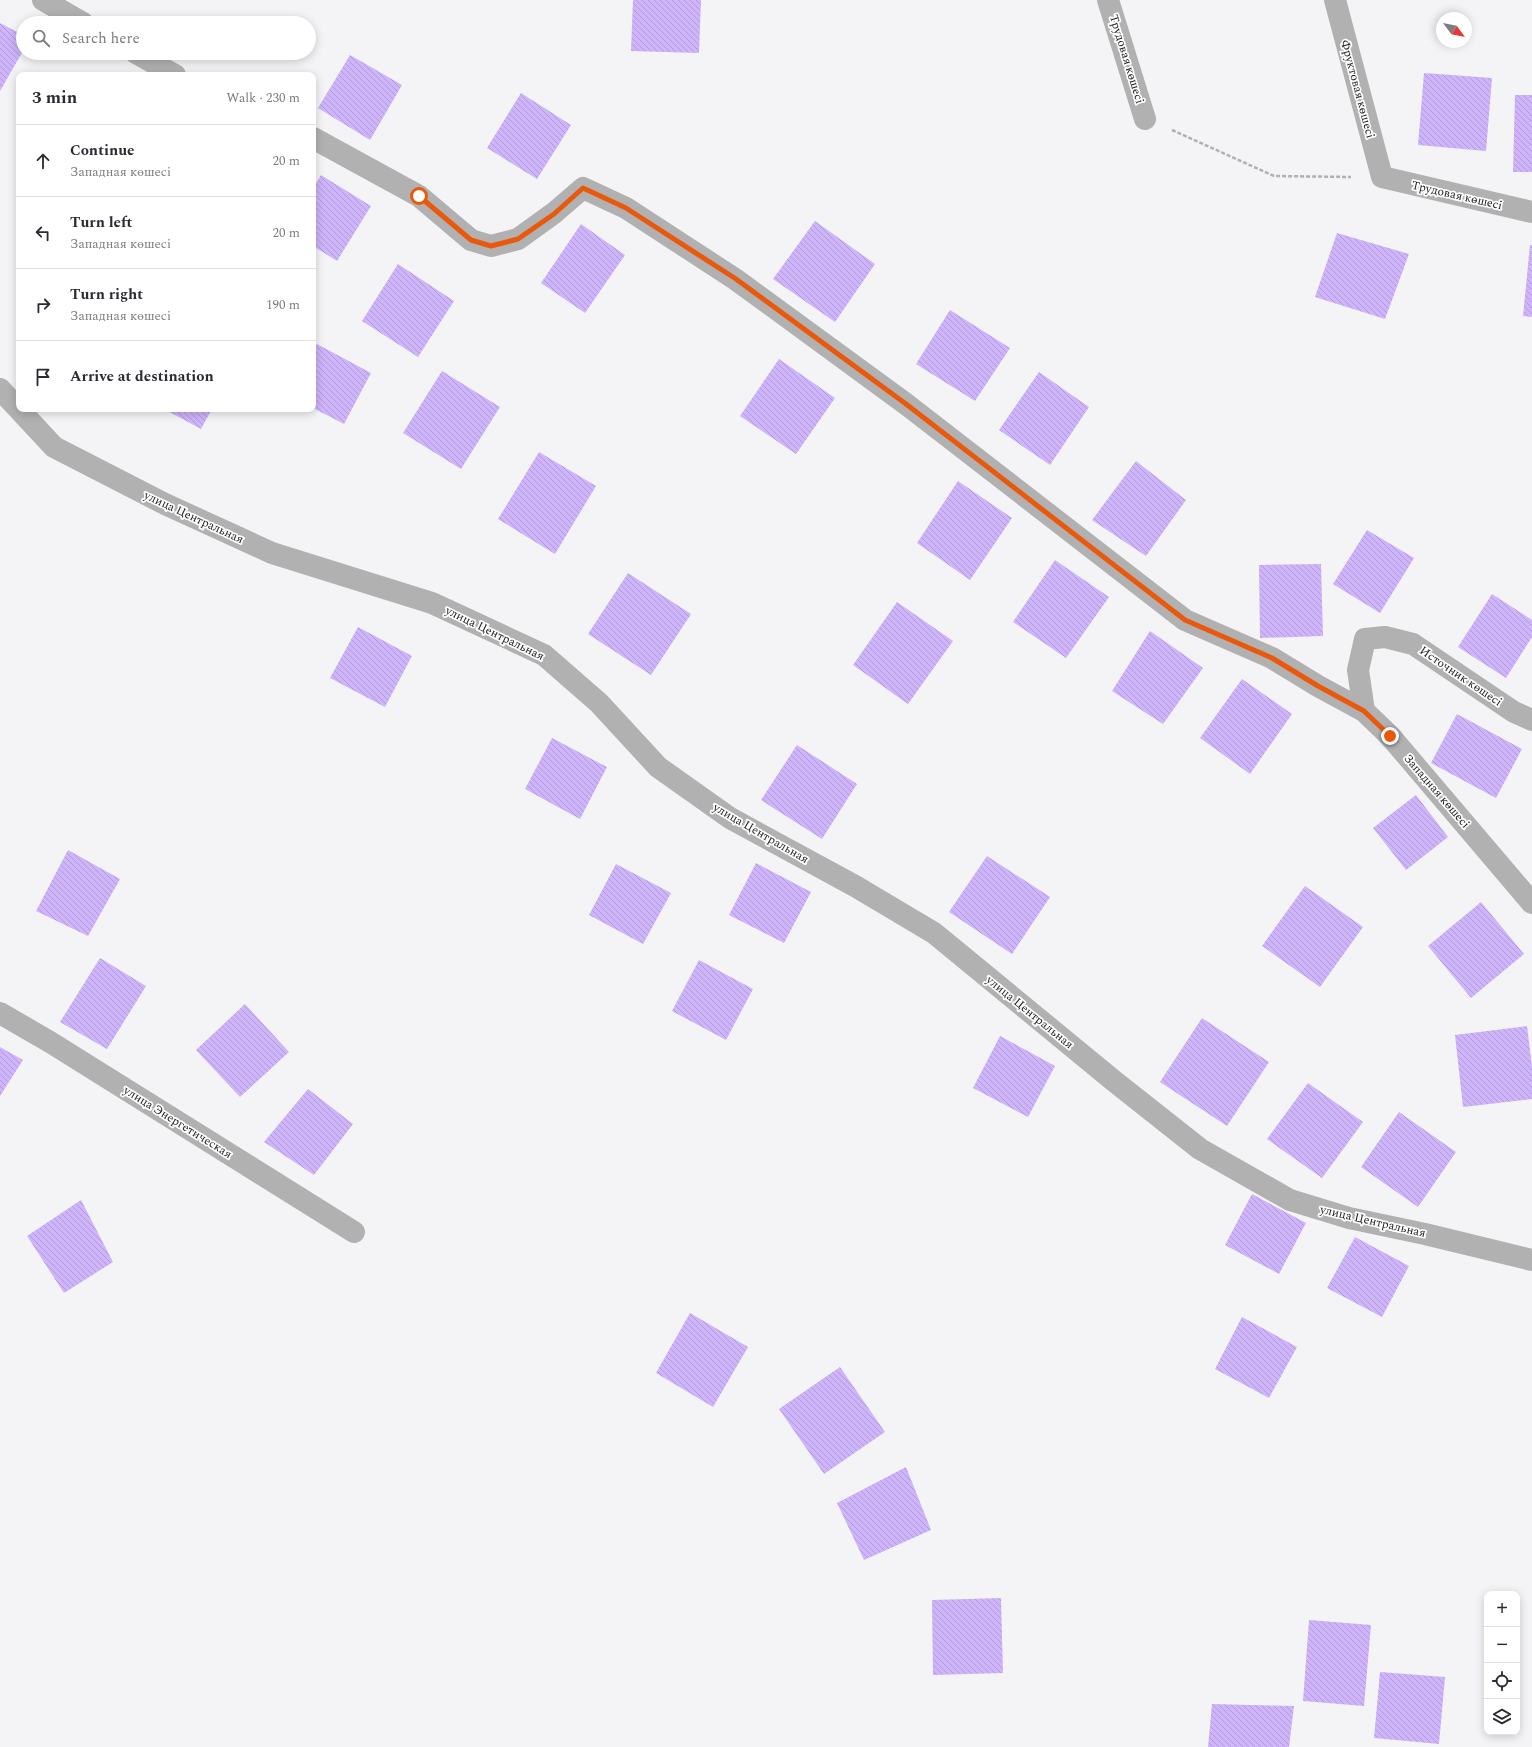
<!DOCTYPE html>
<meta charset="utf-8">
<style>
body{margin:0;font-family:Spectral,serif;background:#f7f7f7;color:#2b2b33}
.controls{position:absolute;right:12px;bottom:12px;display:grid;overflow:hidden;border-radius:8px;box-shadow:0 2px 10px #0003}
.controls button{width:36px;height:36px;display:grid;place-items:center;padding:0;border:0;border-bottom:1px solid #e1e1e2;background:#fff;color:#2b2b33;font:20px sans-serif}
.compass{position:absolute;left:1436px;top:12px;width:36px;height:36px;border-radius:50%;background:#fff;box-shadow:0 2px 10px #0003;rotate:122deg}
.stop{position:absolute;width:12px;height:12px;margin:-9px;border:3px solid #ea580c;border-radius:50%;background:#fff}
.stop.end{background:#ea580c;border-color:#fff;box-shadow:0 1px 4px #0008}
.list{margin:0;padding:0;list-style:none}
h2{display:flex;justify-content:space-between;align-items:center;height:52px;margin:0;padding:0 16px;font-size:17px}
h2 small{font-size:13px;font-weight:400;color:#7c7c81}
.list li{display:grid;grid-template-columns:26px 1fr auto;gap:12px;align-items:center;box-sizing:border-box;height:72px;padding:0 16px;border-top:1px solid #e1e1e2}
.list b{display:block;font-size:15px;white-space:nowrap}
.list p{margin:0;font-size:13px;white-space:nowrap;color:#7c7c81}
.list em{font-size:13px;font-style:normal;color:#7c7c81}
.icon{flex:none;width:22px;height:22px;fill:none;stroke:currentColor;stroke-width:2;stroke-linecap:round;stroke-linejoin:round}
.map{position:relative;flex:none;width:1532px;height:1747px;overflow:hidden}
.search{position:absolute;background:#fff;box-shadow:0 2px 10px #0003;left:16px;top:16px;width:300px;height:44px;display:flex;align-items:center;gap:10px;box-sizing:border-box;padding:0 14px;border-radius:22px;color:#7c7c81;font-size:15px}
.panel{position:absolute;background:#fff;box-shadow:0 2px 10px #0003;left:16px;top:72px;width:300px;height:340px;border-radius:8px}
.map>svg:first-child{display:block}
.building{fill:url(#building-back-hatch)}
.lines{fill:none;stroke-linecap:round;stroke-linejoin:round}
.path{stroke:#b0b0b2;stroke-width:2.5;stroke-dasharray:4 2;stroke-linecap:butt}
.minor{stroke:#b2b1b1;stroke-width:22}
.route{stroke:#ea580c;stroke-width:5}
.labels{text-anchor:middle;stroke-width:3.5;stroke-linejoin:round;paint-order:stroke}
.street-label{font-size:12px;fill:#222;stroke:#fff}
</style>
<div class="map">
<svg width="1532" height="1747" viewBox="0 0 1532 1747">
<defs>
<pattern id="building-back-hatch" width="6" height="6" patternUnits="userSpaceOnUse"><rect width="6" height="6" fill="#ceb4fa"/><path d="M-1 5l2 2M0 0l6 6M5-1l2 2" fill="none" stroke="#b19ad6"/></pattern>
</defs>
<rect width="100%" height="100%" fill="#f4f4f6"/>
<!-- building -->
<path class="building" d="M633,0H701L699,53L631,51Z
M0,23L23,35V51L0,91Z
M350,55L402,85L370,140L318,108Z
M1424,73L1492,78L1486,151L1418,145Z
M521,93L571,125L537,179L487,148Z
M1515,95H1532V172H1513Z
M321,175L371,206L337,261L313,246V188Z
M815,221L875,264L835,322L773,279Z
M581,224L625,255L585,313L541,283Z
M1337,233L1409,254L1385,319L1315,297Z
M1530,245H1532V317L1523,316Z
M398,264L454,301L418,357L362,321Z
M950,310L1010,348L975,401L916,364Z
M317,344L371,373L344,424L313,408V352Z
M779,359L835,398L796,454L740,416Z
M442,371L500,407L461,469L403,433Z
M1039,372L1089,407L1050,465L999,430Z
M164,409H212L201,429Z
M539,452L596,486L555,554L498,519Z
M1136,461L1186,500L1146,556L1092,520Z
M958,481L1012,518L970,580L917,543Z
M1367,530L1414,558L1380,613L1333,584Z
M1055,560L1109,597L1066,658L1013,622Z
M1321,564L1323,636L1260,638L1259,565Z
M628,573L691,614L651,675L588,634Z
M1492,594L1532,620V637L1506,678L1458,647Z
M897,602L953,641L908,704L853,665Z
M358,627L412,656L385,707L330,678Z
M1150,631L1203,668L1163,724L1112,691Z
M1242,679L1292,714L1250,774L1200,738Z
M1457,714L1522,749L1496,798L1431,763Z
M552,738L607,767L580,819L525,789Z
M797,745L857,784L822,839L761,800Z
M1416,795L1448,837L1406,870L1373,828Z
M68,850L120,879L88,936L36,911Z
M987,856L1050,897L1012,954L949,912Z
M756,863L811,892L784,943L729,915Z
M616,864L671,893L643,944L589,915Z
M1305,886L1363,927L1320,987L1262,946Z
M1481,902L1524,954L1471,998L1428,946Z
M100,958L146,986L107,1049L60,1022Z
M699,960L753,989L726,1040L672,1011Z
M245,1004L289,1052L240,1097L196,1050Z
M1202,1018L1269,1062L1227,1126L1160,1082Z
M1527,1026L1532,1067V1099L1463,1107L1455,1035Z
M1000,1036L1055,1066L1028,1117L973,1088Z
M0,1047L23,1060L0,1096Z
M1308,1083L1363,1122L1322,1178L1267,1139Z
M308,1089L353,1124L314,1175L264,1142Z
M1399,1112L1456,1152L1418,1207L1361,1167Z
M1252,1194L1306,1223L1279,1274L1225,1245Z
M81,1200L113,1262L64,1293L27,1236Z
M1355,1237L1409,1266L1382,1317L1327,1288Z
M690,1313L748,1347L713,1407L656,1373Z
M1242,1317L1297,1347L1269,1398L1215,1369Z
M840,1367L885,1432L824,1474L779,1409Z
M906,1467L931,1530L864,1560L837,1503Z
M1001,1598L1003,1673L933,1675L932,1600Z
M1309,1620L1371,1625L1364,1706L1303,1701Z
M1380,1672L1445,1677L1439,1744L1374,1738Z
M1212,1704L1294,1706L1289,1747H1208Z"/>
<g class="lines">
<!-- path -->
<path class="path" d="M1172,130L1274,176L1351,177"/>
<!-- minor -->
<path class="minor" d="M43,0L83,23
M1108,0L1145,119
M1335,0L1382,177L1532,212
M136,53L175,75
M313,138L419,196L471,240L491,246L518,239L554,213L583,188L626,208L735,279L906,404L1185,620L1272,658L1318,686L1364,711L1390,736L1532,903
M0,389L54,447L165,504L272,553L432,603L544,655L599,703L658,767L730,818L855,886L934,933L1114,1081L1200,1149L1290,1200L1349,1218L1425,1234L1532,1260
M1364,711L1358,670L1365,639L1385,637L1413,644L1514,712L1532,720
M0,1013L50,1042L354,1232"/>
</g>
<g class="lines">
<!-- route -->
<path class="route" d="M419,196L471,240L491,246L518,239L554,214L583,188L626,208L736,279L906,404L1185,620L1272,658L1318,686L1364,711L1390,736"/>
</g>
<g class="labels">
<!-- street labels -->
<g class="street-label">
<text transform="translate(1127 59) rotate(73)" y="4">Трудовая көшесі</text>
<text transform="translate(1358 89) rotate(75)" y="4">Фруктовая көшесі</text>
<text transform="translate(1457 195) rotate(13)" y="4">Трудовая көшесі</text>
<text transform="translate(194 517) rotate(25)" y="4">улица Центральная</text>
<text transform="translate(495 633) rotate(26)" y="4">улица Центральная</text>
<text transform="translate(1461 676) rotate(34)" y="4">Источник көшесі</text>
<text transform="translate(1437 791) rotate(49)" y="4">Западная көшесі</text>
<text transform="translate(761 833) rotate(30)" y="4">улица Центральная</text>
<text transform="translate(1030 1012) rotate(39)" y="4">улица Центральная</text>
<text transform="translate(178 1122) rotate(32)" y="4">улица Энергетическая</text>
<text transform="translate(1373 1221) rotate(13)" y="4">улица Центральная</text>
</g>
</g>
</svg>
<div class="controls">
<button>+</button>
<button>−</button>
<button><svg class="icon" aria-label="locate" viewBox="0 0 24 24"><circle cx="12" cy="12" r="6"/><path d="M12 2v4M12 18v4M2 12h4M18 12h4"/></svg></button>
<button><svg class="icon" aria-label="layers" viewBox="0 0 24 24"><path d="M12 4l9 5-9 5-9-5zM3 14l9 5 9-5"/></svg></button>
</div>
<svg class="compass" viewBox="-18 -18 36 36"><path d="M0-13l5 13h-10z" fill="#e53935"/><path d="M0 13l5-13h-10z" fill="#7c7c81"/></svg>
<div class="stop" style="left:419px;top:196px"></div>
<div class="stop end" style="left:1390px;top:736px"></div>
<div class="search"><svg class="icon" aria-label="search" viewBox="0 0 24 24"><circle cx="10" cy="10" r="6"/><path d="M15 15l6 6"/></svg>Search here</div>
<section class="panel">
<h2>3 min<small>Walk · 230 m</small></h2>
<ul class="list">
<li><svg class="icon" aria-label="ahead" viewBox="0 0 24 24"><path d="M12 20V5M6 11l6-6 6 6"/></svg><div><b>Continue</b><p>Западная көшесі</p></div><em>20 m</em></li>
<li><svg class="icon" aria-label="left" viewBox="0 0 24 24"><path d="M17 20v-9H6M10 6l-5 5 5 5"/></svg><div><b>Turn left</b><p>Западная көшесі</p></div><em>20 m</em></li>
<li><svg class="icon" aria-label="right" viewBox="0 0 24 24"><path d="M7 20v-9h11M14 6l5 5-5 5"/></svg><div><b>Turn right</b><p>Западная көшесі</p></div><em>190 m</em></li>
<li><svg class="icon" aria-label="arrive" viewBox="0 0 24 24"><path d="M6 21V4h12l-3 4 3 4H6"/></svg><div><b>Arrive at destination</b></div></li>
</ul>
</section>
</div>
